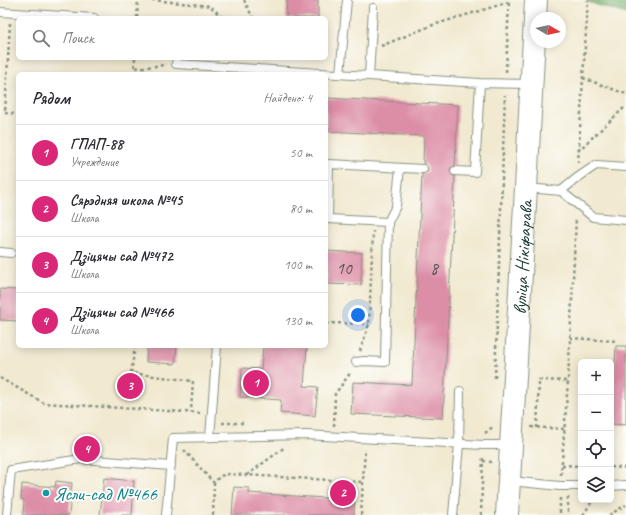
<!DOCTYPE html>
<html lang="ru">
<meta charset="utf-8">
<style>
body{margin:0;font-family:Caveat,sans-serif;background:#f2f2f3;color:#2b2b33}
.controls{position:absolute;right:12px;bottom:12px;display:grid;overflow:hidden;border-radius:6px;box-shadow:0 2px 10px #0003}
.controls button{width:36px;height:36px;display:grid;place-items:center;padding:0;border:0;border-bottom:1px solid #e1e1e2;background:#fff;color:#2b2b33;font:20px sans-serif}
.compass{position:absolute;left:530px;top:12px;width:36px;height:36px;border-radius:50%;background:#fff;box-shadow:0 2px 10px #0003;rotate:99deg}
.you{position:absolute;left:358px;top:315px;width:14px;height:14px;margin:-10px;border:3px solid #fff;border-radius:50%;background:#1a73e8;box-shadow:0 0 0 6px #1a73e833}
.badge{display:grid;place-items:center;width:26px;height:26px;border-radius:50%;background:#db2777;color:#fff;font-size:13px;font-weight:700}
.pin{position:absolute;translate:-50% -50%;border:2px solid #fff;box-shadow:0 1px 4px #0006}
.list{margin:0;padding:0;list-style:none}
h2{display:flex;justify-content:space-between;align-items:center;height:52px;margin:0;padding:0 16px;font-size:17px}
h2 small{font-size:13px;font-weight:400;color:#7c7c81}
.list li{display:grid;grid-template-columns:26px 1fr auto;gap:12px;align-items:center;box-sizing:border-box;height:56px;padding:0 16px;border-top:1px solid #e1e1e2}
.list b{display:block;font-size:15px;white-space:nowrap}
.list p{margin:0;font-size:13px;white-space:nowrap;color:#7c7c81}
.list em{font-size:13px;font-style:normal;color:#7c7c81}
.icon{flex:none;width:22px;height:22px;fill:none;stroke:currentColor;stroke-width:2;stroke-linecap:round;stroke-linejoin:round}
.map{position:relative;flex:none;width:626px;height:515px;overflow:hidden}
.search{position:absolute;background:#fff;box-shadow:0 2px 10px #0003;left:16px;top:16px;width:312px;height:44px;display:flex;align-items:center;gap:10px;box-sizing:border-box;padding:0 14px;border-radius:6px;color:#7c7c81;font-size:15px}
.panel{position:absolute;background:#fff;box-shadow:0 2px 10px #0003;left:16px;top:72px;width:312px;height:276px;border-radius:6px}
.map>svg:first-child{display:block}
.forest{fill:#74af6e;stroke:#4a7651}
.building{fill:#dd8ea7}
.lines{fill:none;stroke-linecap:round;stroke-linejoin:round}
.service-casing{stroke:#889382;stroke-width:10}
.secondary-casing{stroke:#889382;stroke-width:24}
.path{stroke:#889382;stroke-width:2.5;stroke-dasharray:3 3;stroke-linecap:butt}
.service{stroke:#fff;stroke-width:8}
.secondary{stroke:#fff;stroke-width:22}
.culture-dot{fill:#0f9aa8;stroke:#fdfcf7;stroke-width:1.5}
.labels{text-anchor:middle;stroke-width:4;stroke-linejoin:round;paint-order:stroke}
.number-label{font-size:17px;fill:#4e5151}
.street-label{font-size:19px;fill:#1f3d34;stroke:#fdfcf7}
.culture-label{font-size:19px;fill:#0d838f;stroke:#fdfcf7;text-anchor:start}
</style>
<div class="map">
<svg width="626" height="515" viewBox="0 0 626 515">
<rect width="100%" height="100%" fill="#fdfcf7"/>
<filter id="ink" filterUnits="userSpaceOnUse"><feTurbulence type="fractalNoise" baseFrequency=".025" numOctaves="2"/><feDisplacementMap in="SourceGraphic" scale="8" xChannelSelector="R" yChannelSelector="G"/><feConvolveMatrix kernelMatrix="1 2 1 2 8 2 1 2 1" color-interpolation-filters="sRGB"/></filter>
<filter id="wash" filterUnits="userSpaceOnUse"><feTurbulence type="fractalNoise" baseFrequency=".012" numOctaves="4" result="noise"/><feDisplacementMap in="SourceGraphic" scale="16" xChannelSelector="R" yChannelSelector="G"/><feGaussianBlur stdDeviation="0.9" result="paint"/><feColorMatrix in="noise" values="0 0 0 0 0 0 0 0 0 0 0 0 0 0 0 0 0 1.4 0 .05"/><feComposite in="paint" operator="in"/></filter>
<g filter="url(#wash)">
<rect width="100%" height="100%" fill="#f1e9d0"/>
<!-- forest -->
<path class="forest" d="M589,0H626V14L588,2Z"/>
<g id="blocks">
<!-- building -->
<path class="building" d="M287,0H318V18H286Z
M326,98L458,105L455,166L451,168L450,171L452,175L455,176L443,418L351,414L353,382L412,385L422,174L427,172L428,169L426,165L423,163L424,136L326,131Z
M326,251L362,253L361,285L326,284Z
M0,289L18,290V321L0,320Z
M147,346H177L175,364L146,362Z
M263,346H307L304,386L318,387L315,416L280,413L281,400L240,397L242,368L261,369Z
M616,346H626V425L611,424Z
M104,478L134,481L132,515H100Z
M56,481L72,483L69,515H23L24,500L21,499L22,484L55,487Z
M234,487L249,488V493L340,499V492L355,493L354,515H232Z"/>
</g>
</g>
<g filter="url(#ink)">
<use href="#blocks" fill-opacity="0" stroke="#889382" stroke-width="1"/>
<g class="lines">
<defs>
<path id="service" d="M0,12L94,18
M177,58L176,64L480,83L531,84
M340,74L347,0
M369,76L373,8
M455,171L475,172L480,83
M527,188L561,191L593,217L626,220
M561,191L577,178L596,165L626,167
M388,222L328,219L329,164L423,169
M0,252L11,253
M356,362L364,361L385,362L388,222L396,206L400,168
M210,437L217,346
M510,481L560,486H581
M611,486L626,485
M7,515L11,470L81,459L171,466
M166,515L173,438L306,435L483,445H511
M453,515L459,444L460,391"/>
<g id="secondary">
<path id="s1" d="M507,515L526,188L536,0"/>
</g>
</defs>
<!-- service casing -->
<use href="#service" class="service-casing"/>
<!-- secondary casing -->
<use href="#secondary" class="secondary-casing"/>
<!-- path -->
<path class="path" d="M152,0L210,6L223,18
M244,0L253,18
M137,18L138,0
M10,23L5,113L18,114
M381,46L433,25L509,2
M135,58L134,68L166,65
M506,72L509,0
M134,74V68
M583,78L626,94
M578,151L626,106
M578,163L583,78L588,0
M326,323L369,324
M570,338L617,341
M135,346L131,373L193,381L191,412
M360,351L369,324L373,231
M0,378L44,403L200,413
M495,378L505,95
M222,423H243
M334,426L335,394L351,372
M531,427L564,429
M537,428L539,380L568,381
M485,433L494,426
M184,450L214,483
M483,461L492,462V463
M562,465L581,466
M611,467L626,468
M247,475L285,447
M561,475L568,381L576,218
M568,497V515
M560,498V515
M213,515L214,483L220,476L229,474L363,482
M361,515L365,449
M481,515L483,455
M583,515L593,500
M609,515L626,505"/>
<!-- service -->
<use href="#service" class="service"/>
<!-- secondary -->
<use href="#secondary" class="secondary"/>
</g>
</g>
<!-- markers -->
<circle class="culture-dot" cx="46" cy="493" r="4"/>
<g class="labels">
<!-- number labels -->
<g class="number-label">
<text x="344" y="274">10</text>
<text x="434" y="274">8</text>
</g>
<!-- street labels -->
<g class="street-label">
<text dy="7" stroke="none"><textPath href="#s1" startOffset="258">вуліца Нікіфарава</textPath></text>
</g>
<!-- culture labels -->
<g class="culture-label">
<text x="54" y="500">Ясли-сад №466</text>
</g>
</g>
</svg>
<div class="controls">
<button>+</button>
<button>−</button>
<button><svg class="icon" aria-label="locate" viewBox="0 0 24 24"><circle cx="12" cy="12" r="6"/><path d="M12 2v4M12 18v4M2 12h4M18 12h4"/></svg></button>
<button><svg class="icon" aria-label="layers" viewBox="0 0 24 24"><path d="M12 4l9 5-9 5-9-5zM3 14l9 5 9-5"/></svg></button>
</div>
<svg class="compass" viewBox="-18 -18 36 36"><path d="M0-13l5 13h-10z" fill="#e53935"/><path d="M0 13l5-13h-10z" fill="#7c7c81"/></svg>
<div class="you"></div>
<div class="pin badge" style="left:256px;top:383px">1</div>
<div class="pin badge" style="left:343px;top:493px">2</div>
<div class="pin badge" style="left:130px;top:386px">3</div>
<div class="pin badge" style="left:87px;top:449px">4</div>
<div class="search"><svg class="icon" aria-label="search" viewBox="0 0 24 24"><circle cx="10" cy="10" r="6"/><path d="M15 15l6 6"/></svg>Поиск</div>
<section class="panel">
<h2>Рядом<small>Найдено: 4</small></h2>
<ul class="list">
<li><span class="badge">1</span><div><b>ГПАП-88</b><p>Учреждение</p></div><em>50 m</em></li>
<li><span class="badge">2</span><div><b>Сярэдняя школа №45</b><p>Школа</p></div><em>80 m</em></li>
<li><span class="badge">3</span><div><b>Дзіцячы сад №472</b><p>Школа</p></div><em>100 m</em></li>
<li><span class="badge">4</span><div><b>Дзіцячы сад №466</b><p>Школа</p></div><em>130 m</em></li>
</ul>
</section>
</div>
